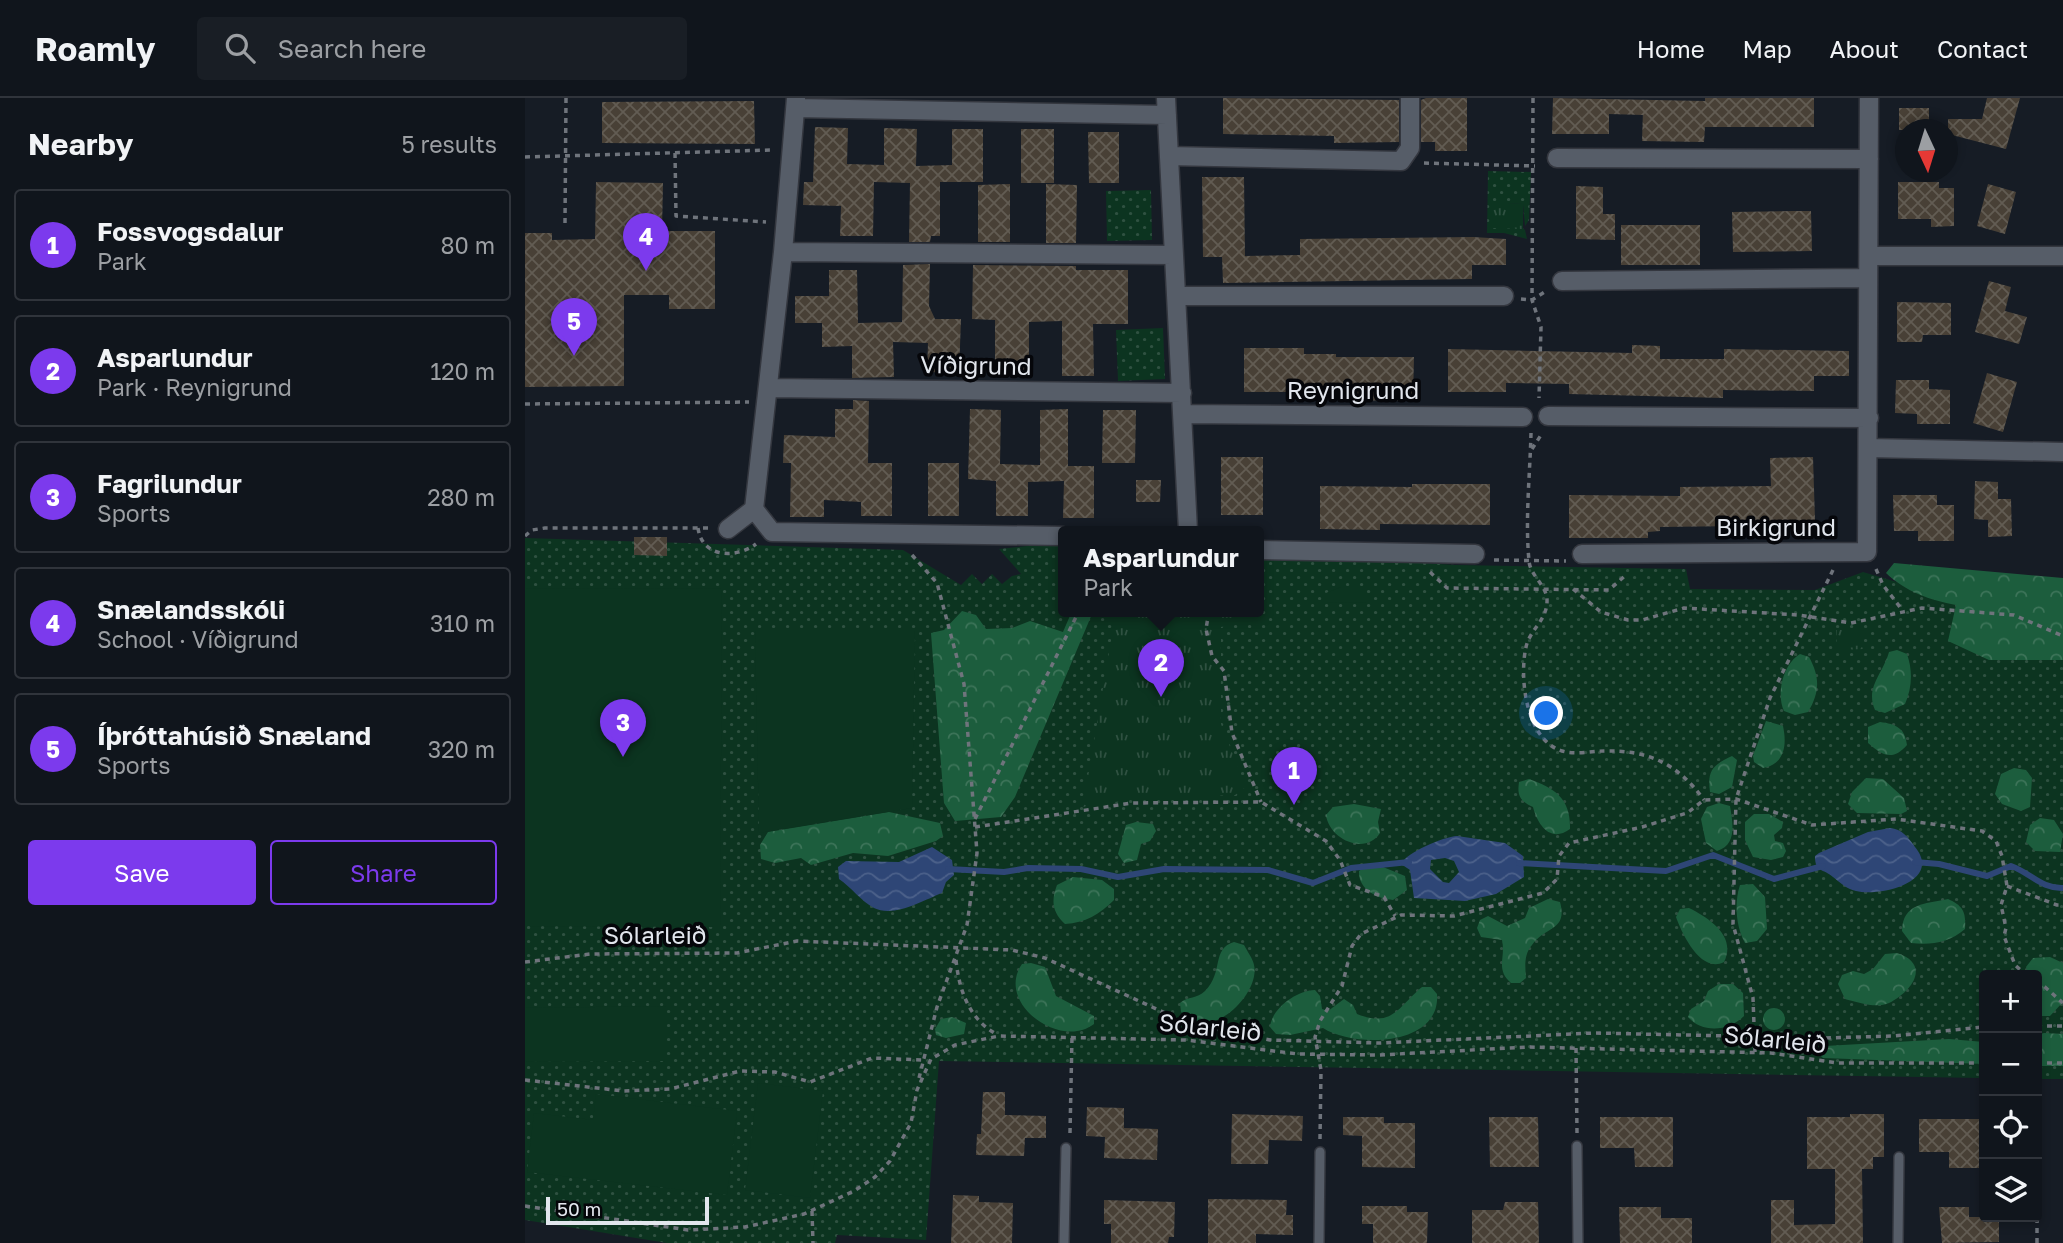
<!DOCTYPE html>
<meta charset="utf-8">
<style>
body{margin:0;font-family:"Golos Text",sans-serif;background:#191e25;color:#f1f3f6}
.controls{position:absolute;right:21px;bottom:21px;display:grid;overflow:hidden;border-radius:7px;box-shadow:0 4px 10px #0003}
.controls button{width:63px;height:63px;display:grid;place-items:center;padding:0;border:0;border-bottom:2px solid #30343b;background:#10151c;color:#f1f3f6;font:35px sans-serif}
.compass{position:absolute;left:1370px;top:21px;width:63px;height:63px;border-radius:50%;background:#10151c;box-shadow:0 4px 10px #0003;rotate:176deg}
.scale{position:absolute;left:21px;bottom:18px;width:163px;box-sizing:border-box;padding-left:7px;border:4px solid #e2e6ed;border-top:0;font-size:19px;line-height:24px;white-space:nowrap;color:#e2e6ed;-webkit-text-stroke:5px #05060a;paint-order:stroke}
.you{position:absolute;left:1022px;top:616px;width:24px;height:24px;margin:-18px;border:5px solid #fff;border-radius:50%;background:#1a73e8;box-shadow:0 0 0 10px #1a73e833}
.badge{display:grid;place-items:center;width:46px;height:46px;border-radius:50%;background:#7c3aed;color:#fff;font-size:23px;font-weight:700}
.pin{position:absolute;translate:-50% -58px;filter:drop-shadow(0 2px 4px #0008)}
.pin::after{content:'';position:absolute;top:37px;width:24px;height:21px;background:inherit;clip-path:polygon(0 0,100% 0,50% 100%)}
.popup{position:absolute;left:533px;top:428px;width:206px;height:91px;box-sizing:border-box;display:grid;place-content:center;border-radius:7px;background:#10151c;filter:drop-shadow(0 2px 5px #0005);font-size:23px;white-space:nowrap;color:#9c9fa3}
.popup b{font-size:26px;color:#f1f3f6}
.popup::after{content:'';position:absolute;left:50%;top:100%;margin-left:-14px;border:14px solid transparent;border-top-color:#10151c}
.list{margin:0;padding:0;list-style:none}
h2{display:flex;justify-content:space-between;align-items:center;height:91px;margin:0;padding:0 28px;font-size:30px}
h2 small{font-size:23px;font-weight:400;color:#9c9fa3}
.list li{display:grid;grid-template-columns:46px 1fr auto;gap:21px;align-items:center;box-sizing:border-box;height:112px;margin:0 14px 14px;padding:0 14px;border:2px solid #30343b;border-radius:7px}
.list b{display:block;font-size:26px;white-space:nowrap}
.list p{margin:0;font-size:23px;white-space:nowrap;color:#9c9fa3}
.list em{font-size:23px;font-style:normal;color:#9c9fa3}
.actions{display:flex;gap:14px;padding:21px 28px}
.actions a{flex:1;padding:16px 0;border:2px solid #7c3aed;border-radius:7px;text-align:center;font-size:24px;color:#7c3aed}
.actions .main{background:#7c3aed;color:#fff}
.icon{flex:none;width:38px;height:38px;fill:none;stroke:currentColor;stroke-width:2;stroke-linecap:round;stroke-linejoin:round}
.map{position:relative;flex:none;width:1538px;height:1145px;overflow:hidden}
header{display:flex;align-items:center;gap:42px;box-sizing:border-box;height:98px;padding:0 35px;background:#10151c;border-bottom:2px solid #30343b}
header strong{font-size:33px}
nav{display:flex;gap:38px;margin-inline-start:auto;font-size:24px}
.search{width:490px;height:63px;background:#191e25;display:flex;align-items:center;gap:18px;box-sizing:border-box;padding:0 24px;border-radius:7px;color:#9c9fa3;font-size:26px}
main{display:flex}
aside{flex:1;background:#10151c}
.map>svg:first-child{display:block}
.grass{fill:url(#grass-dots)}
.forest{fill:url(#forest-crowns)}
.park{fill:url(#park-tufts)}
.garden{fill:#0c3420}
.water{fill:url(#water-waves);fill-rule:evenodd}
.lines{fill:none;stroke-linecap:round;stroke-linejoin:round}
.stream{stroke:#2e4676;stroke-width:6}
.building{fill:url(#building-cross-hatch)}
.lane-casing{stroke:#34373f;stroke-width:12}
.street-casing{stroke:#34373f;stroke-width:21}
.path{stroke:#6f747c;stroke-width:3.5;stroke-dasharray:5 5;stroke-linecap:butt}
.lane{stroke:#565d68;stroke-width:9}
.street{stroke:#565d68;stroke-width:18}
.labels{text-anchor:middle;stroke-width:7;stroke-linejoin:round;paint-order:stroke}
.street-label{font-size:24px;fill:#e2e6ed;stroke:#05060a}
</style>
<header>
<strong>Roamly</strong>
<div class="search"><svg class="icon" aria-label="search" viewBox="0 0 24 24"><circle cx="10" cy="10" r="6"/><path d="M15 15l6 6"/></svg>Search here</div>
<nav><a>Home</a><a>Map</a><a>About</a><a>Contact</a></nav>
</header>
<main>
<aside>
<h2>Nearby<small>5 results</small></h2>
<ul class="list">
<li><span class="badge">1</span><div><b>Fossvogsdalur</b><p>Park</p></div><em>80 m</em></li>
<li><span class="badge">2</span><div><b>Asparlundur</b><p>Park · Reynigrund</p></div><em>120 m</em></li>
<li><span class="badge">3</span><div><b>Fagrilundur</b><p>Sports</p></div><em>280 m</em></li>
<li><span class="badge">4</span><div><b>Snælandsskóli</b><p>School · Víðigrund</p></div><em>310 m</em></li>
<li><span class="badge">5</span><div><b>Íþróttahúsið Snæland</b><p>Sports</p></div><em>320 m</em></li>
</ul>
<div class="actions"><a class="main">Save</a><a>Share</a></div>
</aside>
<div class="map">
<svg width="1538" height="1145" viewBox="0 0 1538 1145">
<defs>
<pattern id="grass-dots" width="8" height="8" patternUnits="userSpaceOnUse" patternTransform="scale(1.75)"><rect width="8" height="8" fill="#0c3420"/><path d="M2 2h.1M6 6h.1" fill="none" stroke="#2f5141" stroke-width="1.8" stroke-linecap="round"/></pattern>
<pattern id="forest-crowns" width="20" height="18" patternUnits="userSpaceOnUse" patternTransform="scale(1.75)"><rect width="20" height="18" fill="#1c5d3d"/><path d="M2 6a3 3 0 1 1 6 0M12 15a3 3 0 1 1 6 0" fill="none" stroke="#3d7459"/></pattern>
<pattern id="park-tufts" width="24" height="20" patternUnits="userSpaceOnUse" patternTransform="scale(1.75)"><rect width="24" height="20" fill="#0c3420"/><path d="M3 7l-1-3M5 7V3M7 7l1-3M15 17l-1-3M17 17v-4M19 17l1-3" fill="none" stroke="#2f5141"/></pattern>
<pattern id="water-waves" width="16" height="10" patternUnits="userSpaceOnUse" patternTransform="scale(1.75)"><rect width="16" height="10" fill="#2e4676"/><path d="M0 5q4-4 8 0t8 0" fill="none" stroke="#4c618a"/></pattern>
<pattern id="building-cross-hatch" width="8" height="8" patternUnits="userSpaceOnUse" patternTransform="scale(1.75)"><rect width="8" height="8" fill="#484036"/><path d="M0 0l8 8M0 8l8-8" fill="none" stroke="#625c53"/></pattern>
</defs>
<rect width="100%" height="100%" fill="#161c25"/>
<!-- grass -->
<path class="grass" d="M963,73L1006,74L1004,122L1000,128L998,106L967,105L1000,132L1002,141L979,135H962Z
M626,92L627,142L582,143L581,93Z
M638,230L640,281L593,283L591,232Z
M0,440L378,452L436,487L447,476L457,486L467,476L477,486L487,478L496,476L474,451L538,444V513H734V456L931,467L1161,471L1165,491L1290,492L1338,474L1493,520L1538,538V981H1512V877H1459V980L414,963L401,1142L312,1137L310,1145H142L0,1122Z"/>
<!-- forest -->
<path class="forest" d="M1369,465L1538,480V562H1464L1423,543L1431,507C1405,502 1381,494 1361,475Z
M437,513L451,517L461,531L487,530L505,523L538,534L547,513H566L567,516L490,699L476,719L430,723L419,705L406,535L419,532Z
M1372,552L1382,556C1388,573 1387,590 1380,606L1360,615L1350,612C1340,589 1358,576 1364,554Z
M1275,556L1284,559C1295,579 1295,594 1283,614L1270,617L1259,613C1251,596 1258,566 1275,556Z
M1241,623L1258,628C1262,647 1260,666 1238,670L1229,664L1228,658Z
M1355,624C1371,626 1380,630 1382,647C1368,663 1358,658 1343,645V629Z
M1207,658L1212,662L1207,689L1194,696L1185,694C1182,672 1188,667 1207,658Z
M1489,670L1501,672L1507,680L1505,709L1496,713L1477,706L1470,696L1476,676Z
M1341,680L1358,681L1379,700L1382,713L1376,716L1332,715L1323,706L1327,694Z
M1004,681C1030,690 1046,701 1045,731C1026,745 1013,728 1008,709C995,703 992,698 994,684Z
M1194,705L1205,708C1208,726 1212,747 1192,753L1181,745L1176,721L1182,709Z
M829,706L856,711L853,724L855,735C840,758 804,741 801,717L808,709Z
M364,714L415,725L418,738L411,743L363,758L328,755L286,767L276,760L250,765L236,761L235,747L243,734Z
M1229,716H1244L1258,724L1257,730L1249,737L1250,743L1258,745L1261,753L1258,759L1246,762L1228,759L1220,742V724Z
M1515,720L1529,722L1538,736L1535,754L1510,753L1501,744L1505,727Z
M611,724L628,726L631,733L625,743L616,746L612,762L599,765L593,756L601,727Z
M840,769H858L880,778L882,792L868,802C853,801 833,792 834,773Z
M548,779L577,782L589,791V802C575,816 560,825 540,826C527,814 526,803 532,787Z
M1228,786L1240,799L1242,831L1232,843L1220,845C1211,829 1209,805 1215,787Z
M1023,801L1035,804C1043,833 1020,828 1007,847C999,856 1000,868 1001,880L995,885H986C970,871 981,860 977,842L956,839L952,830L955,822L963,818L982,828L1000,820L1004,810Z
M1423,801C1439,808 1441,815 1440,831C1424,845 1406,847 1386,845L1377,833C1378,805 1399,806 1423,801Z
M1164,810C1184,820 1212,838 1199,864C1176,876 1157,836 1151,819L1155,811Z
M709,844L719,847C722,853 728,861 729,867C734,889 707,920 686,924C675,926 664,921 656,914L655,905C663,898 672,901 680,893C699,874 686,851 709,844Z
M1372,855C1406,866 1388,893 1364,905C1351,911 1333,904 1320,901L1313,886L1317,877L1328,873L1339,876L1348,871L1360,856Z
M1525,859L1538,865V904L1525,918H1512V877H1503L1501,869L1508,860Z
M506,865L520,869L531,898L569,918V926C535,952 470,905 497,866Z
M1194,886H1208L1218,895L1219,918C1204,933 1178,936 1163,919L1166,911L1179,903L1183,893Z
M897,889H906L912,896C916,949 829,950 798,930L765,937L751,936L745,929C747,910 771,893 790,892L795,898L797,911L803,913L819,901L828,907L832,916C868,930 873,909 897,889Z
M1238 921a11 11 0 1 1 22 0a11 11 0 1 1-22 0Z
M427,919L441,925L439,936L421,940L411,937L410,931L416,921Z
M1519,935L1538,936V968H1512V937Z
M1424,941L1459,944V966L1298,960L1293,955L1300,948Z"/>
<!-- park -->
<path class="park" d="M967,104L998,106V131L966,130Z
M734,503V523L696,529V626L721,689L710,697L609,701L558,709L591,513H734Z
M1336,530L1340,532L1338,551L1312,552L1311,532Z"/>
<!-- garden -->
<path class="garden" d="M816,489H841V505L801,504V495Z
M0,490L197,491L195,829L0,828Z
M230,533H390L387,710L234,735Z
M141,908V963L0,964V910Z
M233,985L298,993L285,1100L220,1092Z
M71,996L212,1013L202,1097L2,1074L9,1015L68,1022Z"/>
<!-- water -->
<path class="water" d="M1365,730C1377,731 1383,739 1390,749C1418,783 1356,799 1331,793C1321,791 1316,785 1308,779C1298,770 1290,775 1290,758L1294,755L1343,734Z
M932,738L980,745L998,758L999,779L971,796L940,803L889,800L885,772L876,766C882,754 918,739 932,738ZM920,760L929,763L934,774L924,785L918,784L905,771L906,762Z
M407,749L427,762L429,777L421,784L417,795C399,802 369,820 349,810C336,803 326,789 314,781L313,769L321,763L374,764Z"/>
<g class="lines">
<!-- stream -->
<path class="stream" d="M1390,764L1414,766L1462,778L1486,768C1506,775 1516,791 1538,790
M994,765L1141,773L1188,757L1249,781L1298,768
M423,771L479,774L503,770L556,771L593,779L639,771L743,772L788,785L826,770L884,764"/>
</g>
<!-- building -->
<path class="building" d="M698,0L874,2V44L809,45V38L698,36Z
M901,0H942V53H910V44H896V2Z
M1028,0L1180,3V0H1289V29H1180L1179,44L1117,43L1118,12V17L1084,16V36H1027Z
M1462,0H1495L1481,51L1423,36V21H1457Z
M229,3L230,46L77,45V4Z
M1374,10H1404V32H1374Z
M290,29L323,30L322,66L359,67V30L392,31L391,68L427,67V31H458V84H415V138H406L405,144H384L385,85L349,84L348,138H315L316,108L278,107L279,84H288Z
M496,31H529V85H496Z
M563,34H594V85H564Z
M677,79H719L720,158L775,157V141L948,139L981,141V167H947V181L698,185L697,159H678Z
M71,84L138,85L137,133H190V211H144V197H99V288L0,289V135H27V142L70,141Z
M1373,84H1414V90H1429V128L1406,129V121H1373Z
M485,86V144H453V87Z
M521,86L552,87L551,145H521Z
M1463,86L1491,94L1480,136L1452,128Z
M1051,88L1078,89V116H1090V142L1051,141Z
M1268,113H1286L1287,153L1208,154L1207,114Z
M1096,127H1175V167H1096Z
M405,166L404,208L410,221H436L434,275L402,274L403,245L368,244L369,279L327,280V248L297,249V225H270V198H304V172H332L333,225L377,224L378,167Z
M448,167L551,168V172H603V226H568L569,278H537V223L504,224V275H470V222L447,221Z
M1464,183L1486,189L1480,213L1502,219L1494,246L1450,234Z
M1372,204L1426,205V237H1398L1397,244H1372Z
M1107,247L1135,248V261H1199V251L1324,253V278H1289V293L1198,292V300L1044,296V286L981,285V294H923V251L1107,255Z
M719,250H779V256H811V259H889L888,303L811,302V294H719Z
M1462,275L1492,284L1478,334L1448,325Z
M1371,282H1404V291L1425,292V326H1392V316L1370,315Z
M328,302L344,303L343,365H367V418H336V404L299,402V419H265L266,365H258L259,337L310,339V311H328Z
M445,311L476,312L475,366L515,367V312L543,311V368H569V420H538L539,383L503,384V418H471V383L443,381Z
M578,312H611L610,365H577Z
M696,359H738V417H696Z
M1288,359L1290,422L1216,424V428L1135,429V433L1123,434V440H1044V397L1155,398V389L1246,388L1245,360Z
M403,365H434V418H403Z
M611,382H636L635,404H611Z
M1450,383L1473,384V401H1486L1487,438L1463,439V422L1449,421Z
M887,386H965V427L855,426V432L795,431V388L887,389Z
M1368,397H1412V407H1429V443H1393V433H1369Z
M109,439H142V458L109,457Z
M458,994H480V1017L521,1018V1040H500L499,1058L451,1057L452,1036H456Z
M562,1009L599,1010V1030L633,1031L632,1062L579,1060L580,1039L561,1038Z
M707,1016L778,1018L777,1043L744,1042L743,1066H706Z
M1325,1016H1359V1059H1348V1071H1337L1338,1145H1246V1102H1269V1127L1310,1126V1071H1282V1019H1325Z
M818,1019H859V1025H890V1070L837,1069V1038L818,1037Z
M964,1019H1013L1014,1069H965Z
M1075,1019H1148V1069H1110L1109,1050H1075Z
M1394,1021H1459V1070H1424V1054H1394Z
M428,1097L454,1098V1104L488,1105L487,1145H426Z
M683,1101L762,1102L761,1117H768V1137L731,1136V1145H683Z
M579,1102L650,1104L649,1139H644L643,1145H586V1126H579Z
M980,1104H1013L1014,1145H947V1112H978Z
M837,1108H882V1114H903L902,1145H848V1126H837Z
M1094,1109H1136V1120H1167V1145H1095Z
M1414,1109H1444V1119H1474V1144L1417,1145Z"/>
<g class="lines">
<defs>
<path id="lane" d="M1052,1048L1053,1145
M539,1145L541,1050
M794,1145L795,1054
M1373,1145L1374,1059"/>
<path id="street" d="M271,0L258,154L649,157
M641,0L663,433
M271,10L642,17
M644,58L876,63L885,50V0
M1032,60L1344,61
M1344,158H1538
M1037,183L1341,180
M651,198H979
M245,290L657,295
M657,316L998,319
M1023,318L1344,320
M1344,350L1538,354
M229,411L247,434L538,438
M203,431L229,411L258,154
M734,452L950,456
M1057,456L1342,454L1344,0"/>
</defs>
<!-- lane casing -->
<use href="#lane" class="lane-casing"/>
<!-- street casing -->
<use href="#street" class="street-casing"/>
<!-- path -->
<path class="path" d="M1008,0L1007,202L1016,229L1014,300
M150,55L151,118L241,124
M0,59L246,52
M899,65L1010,68
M40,125L41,0
M996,201L1007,202L1021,193
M0,306L224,304
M1006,335C1005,377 1000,421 1004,463C1005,477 1021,487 1022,501C1023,522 1005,531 1001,549C994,580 1001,642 1037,653C1050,657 1066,653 1079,653C1124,652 1153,666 1179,702
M1007,351L1016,337
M183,430H173C177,460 211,461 231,446
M0,438L7,432L20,430H173
M387,457L412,485L439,586L452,755L442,827L412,909L394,980
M969,462L1041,463
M1351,471L1358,487L1378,513
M905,474L922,490L1084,492L1102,476
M1048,491L1076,514L1103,522H1117L1159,510L1273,517L1326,525L1397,510L1489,517L1538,538
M684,513L681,531L687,558L699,573L707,635L736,704
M450,721L554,513
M450,729L607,705L736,704L801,743L815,762L825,787L859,799L870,818
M1482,788L1532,807H1538
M431,862C434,892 444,922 473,937
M0,864L65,856L212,855L272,843L487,852L520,860L662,925L745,942L854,945L1069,935L1299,940L1368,938L1459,929
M1512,882L1538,905
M1512,928H1538
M1051,950L1052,1035
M1230,954L1228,900L1208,826L1211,701L1245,600L1308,472
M1512,965H1538
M0,982L99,993L145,991L215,973L250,974L285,984L347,960L398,962
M545,1035L547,939
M795,1041L796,972L790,939L795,923L817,888L827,848L836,836L876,817L929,818L1018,795L1032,781L1034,758L1044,745L1117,729L1162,715L1179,702L1211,701L1287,727L1371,721L1457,733L1471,743L1477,758L1482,788L1476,807L1481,830L1479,838L1490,867L1501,877
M0,1108L163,1132L220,1129L279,1116L329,1093L350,1079L365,1063L386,1025L392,992L406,961L430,947L474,938L661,942L773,956L854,957L1003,949L1246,955L1313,965H1459
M287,1113L288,1145
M1512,1145V965"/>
<!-- lane -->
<use href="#lane" class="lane"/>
<!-- street -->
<use href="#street" class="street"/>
</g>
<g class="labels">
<!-- street labels -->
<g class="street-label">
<text transform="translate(451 268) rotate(1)" y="8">Víðigrund</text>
<text x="828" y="301">Reynigrund</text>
<text x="1251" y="438">Birkigrund</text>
<text x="130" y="846">Sólarleið</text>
<text transform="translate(685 930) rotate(6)" y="8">Sólarleið</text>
<text transform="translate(1250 942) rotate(6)" y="8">Sólarleið</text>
</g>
</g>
</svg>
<div class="controls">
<button>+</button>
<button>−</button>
<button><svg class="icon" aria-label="locate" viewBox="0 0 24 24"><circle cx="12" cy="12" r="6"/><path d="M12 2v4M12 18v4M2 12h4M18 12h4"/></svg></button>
<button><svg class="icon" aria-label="layers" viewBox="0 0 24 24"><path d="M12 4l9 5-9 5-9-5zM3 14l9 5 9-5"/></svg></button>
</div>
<svg class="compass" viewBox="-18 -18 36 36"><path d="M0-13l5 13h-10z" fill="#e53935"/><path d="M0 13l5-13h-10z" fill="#9c9fa3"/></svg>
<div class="scale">50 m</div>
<div class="you"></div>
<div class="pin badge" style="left:769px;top:707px">1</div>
<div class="pin badge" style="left:636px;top:599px">2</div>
<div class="popup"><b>Asparlundur</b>Park</div>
<div class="pin badge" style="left:98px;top:659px">3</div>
<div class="pin badge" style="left:121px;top:173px">4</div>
<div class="pin badge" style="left:49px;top:258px">5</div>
</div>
</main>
